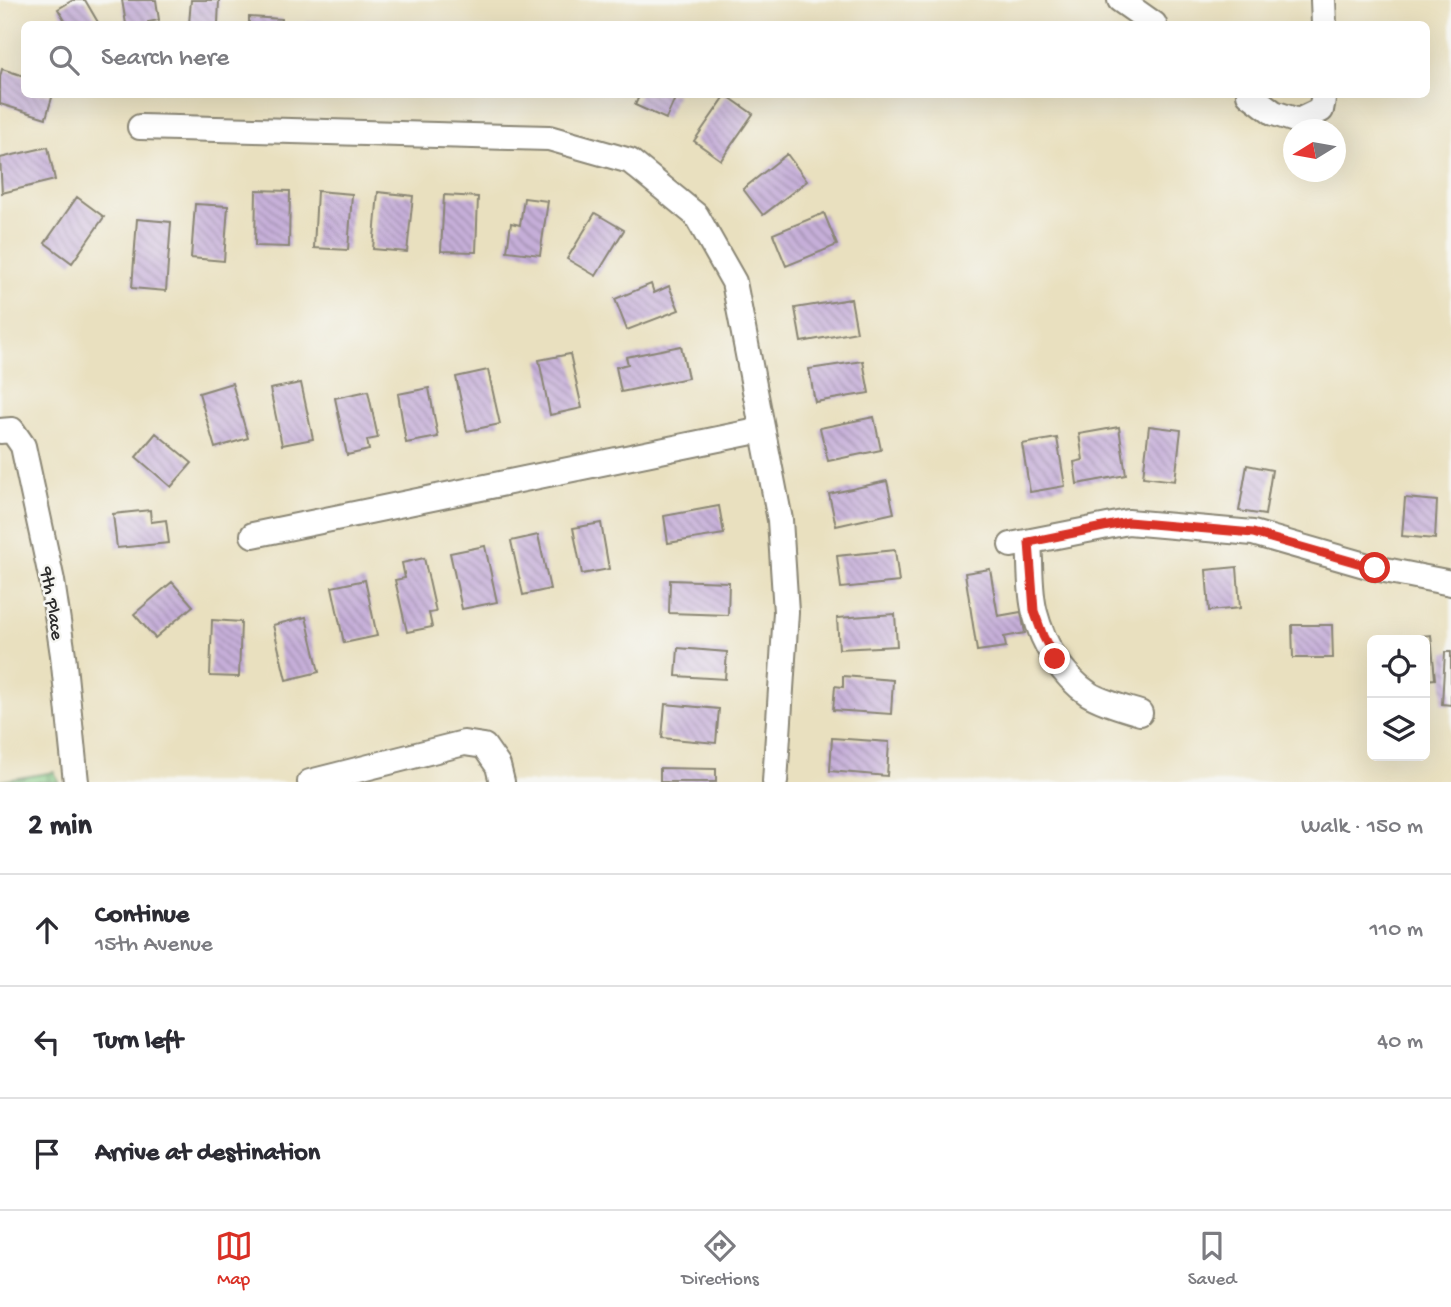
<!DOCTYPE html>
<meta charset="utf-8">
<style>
body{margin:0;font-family:"Gochi Hand",sans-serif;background:#f7f7f7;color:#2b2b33}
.controls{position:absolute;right:21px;bottom:21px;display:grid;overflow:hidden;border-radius:10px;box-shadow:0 7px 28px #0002}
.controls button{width:63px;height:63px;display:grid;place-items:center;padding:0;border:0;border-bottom:2px solid #e1e1e2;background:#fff;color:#2b2b33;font:35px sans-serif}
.compass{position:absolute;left:1283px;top:119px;width:63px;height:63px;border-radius:50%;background:#fff;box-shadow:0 7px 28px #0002;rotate:259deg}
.stop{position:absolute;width:21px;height:21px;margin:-16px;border:5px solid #d93025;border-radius:50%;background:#fff}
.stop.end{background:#d93025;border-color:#fff;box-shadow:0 2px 7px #0008}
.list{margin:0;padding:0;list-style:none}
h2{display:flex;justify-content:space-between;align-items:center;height:91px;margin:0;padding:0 28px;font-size:30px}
h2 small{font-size:23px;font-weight:400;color:#7c7c81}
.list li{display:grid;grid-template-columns:46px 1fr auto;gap:21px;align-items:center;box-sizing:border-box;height:112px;padding:0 28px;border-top:2px solid #e1e1e2}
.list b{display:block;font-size:26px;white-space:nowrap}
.list p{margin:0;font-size:23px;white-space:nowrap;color:#7c7c81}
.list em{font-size:23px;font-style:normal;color:#7c7c81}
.icon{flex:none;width:38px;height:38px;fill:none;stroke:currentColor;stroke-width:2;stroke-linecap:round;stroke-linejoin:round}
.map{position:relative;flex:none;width:1451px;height:782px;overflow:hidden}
.search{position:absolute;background:#fff;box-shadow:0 7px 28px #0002;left:21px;right:21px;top:21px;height:77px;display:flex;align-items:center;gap:18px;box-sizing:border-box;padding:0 24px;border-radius:10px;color:#7c7c81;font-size:26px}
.sheet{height:427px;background:#fff}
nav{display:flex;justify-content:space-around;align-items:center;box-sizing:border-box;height:98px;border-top:2px solid #e1e1e2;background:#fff;font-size:19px;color:#7c7c81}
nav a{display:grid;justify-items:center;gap:4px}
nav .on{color:#d93025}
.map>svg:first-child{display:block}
.cemetery{fill:url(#cemetery-stones);stroke:#5a7c5a;stroke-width:2}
.building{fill:url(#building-back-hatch)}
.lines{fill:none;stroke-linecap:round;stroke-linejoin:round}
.street-casing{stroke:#8a8675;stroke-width:28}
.street{stroke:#fff;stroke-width:24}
.route{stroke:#d93025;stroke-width:9}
.labels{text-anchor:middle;stroke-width:5;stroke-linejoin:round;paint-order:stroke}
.street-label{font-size:19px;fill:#2b2b2b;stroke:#f6f6f2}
</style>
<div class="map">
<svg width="1451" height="782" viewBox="0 0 1451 782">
<defs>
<pattern id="cemetery-stones" width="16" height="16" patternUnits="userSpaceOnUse" patternTransform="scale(1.75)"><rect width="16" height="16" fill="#89ce88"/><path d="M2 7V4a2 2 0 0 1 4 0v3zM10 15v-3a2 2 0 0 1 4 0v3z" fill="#76b176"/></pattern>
<pattern id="building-back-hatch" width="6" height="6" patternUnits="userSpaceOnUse" patternTransform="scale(1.75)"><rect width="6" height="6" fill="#c6afd9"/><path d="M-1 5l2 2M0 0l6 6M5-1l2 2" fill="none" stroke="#a18fb0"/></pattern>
</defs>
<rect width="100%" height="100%" fill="#f6f6f2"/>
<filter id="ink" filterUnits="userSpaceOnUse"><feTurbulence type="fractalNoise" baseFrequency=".0143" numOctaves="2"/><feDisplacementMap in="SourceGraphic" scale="14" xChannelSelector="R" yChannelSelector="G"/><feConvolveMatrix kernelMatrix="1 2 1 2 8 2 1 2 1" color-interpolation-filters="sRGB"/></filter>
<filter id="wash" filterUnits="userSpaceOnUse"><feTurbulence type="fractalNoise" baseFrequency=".00686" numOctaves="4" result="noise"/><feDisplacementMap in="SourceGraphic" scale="28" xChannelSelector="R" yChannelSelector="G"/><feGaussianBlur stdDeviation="1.57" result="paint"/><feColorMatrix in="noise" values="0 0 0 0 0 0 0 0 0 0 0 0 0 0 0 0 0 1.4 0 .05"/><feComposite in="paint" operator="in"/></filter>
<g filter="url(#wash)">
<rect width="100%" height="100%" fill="#e9e0bf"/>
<!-- cemetery -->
<path class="cemetery" d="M54,772L59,782H0V781Z"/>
<g id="blocks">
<!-- building -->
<path class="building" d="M73,0H85L99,24H67L58,9Z
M122,0H156L159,20L148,22V24H126Z
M191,0H219L218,24H189Z
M249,17L282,19V24H249Z
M307,21H339V24H307Z
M2,69L24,76V94H53L46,118L0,104V77Z
M640,94H677L666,119L635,105Z
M726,95L753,114L721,160L694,141Z
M48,147L55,180L2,193L0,158Z
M787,154L807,181L763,215L743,189Z
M256,190L290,191L289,247L255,246Z
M317,191L352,194L348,250L314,248Z
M378,192L413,196L407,252L373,249Z
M444,195L478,197L476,252L441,251Z
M77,197L104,217L72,263L45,243Z
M524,198L548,201L540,255L507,251L511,223L520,225Z
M195,204L228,206L224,261L191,258Z
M595,213L624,230L596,276L567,259Z
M824,213L837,245L786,266L773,234Z
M137,219L171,222L166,291L132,288Z
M651,284L654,293L669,286L679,310L627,330L615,299Z
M851,299L857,332L801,342L795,308Z
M681,346L688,378L621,392L616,367L628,364L626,357Z
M570,354L582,408L550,415L539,360Z
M863,361L869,393L815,402L809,369Z
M488,370L500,424L467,431L456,377Z
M232,383L248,438L215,448L199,393Z
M301,383L313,439L282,445L270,389Z
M429,388L438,437L406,443L398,394Z
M368,391L378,438L367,440L369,450L347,455L335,398Z
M874,417L881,450L828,461L820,428Z
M1149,426L1181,430L1175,481L1143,477Z
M1119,427L1126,475L1077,484L1074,462L1083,460L1079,434Z
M156,433L192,463L171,487L136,457Z
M1057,438L1065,486L1030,492L1022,444Z
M1247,465L1272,470L1265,515L1239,511Z
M887,481L894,513L836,526L829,494Z
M1405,498L1437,501L1435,539L1402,536Z
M719,506L724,534L668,543L664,516Z
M150,510L151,522L166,520L169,543L117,548L113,514Z
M601,523L609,569L582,574L573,528Z
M538,535L550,589L523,595L511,541Z
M485,546L497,602L462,609L450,553Z
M895,550L899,582L841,588L837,556Z
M424,558L436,612L429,613L432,627L407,632L395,580L405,578L402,563Z
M1237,567L1240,608L1209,611L1206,570Z
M990,569L998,616L1021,612L1025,633L1004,637L1006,647L977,651L965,573Z
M365,580L377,636L344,643L332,587Z
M670,580L729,582L728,615L669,613Z
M172,582L193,606L155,638L134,614Z
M895,614L897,646L839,649L837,618Z
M306,617L319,672L286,680L273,625Z
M212,620L241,622L239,677L210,676Z
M1292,625H1332L1333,658H1293Z
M1431,635L1435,679L1425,680V640H1397V638Z
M678,648L727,652L725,679L676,676Z
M1445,652H1451V705L1442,704Z
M843,676L893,680L891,714L833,710L835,686L843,687Z
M665,704L719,709L716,743L662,738Z
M832,738L889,742L887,776L830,771Z
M660,768L716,769V782H660Z"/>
</g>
</g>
<g filter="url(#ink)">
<use href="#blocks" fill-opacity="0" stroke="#8a8675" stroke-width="2"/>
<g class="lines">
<defs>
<path id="street" d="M1120,0L1154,24
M1323,0L1324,24
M1249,94L1274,113L1298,121L1321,110L1324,94
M140,127L549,138L630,161L696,215L734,282L780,520L786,612L775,782
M0,431L12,430L23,446L52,581L63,655L76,782
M253,535L762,430
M1029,542C1031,565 1029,591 1035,613C1043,644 1062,676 1089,694C1104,703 1124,708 1140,713
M1011,545L1128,522L1253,533L1375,568L1451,583
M310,782L464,743L484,746L498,766L502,782"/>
</defs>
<!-- street casing -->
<use href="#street" class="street-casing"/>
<!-- street -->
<use href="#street" class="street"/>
</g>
</g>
<g class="lines" filter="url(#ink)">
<!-- route -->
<path class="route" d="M1055,659L1043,636L1034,611L1029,542L1128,522L1253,533L1375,568"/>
</g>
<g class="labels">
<!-- street labels -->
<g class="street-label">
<text transform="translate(54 603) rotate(81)" y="7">9th Place</text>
</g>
</g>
</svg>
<div class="controls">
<button><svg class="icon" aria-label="locate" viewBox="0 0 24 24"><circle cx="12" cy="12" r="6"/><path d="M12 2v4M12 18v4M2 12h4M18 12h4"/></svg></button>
<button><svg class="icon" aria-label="layers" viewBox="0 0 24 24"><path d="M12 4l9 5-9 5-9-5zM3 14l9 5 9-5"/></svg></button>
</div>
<svg class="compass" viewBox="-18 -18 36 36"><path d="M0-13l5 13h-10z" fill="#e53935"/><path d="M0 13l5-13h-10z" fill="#7c7c81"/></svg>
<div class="stop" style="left:1375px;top:568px"></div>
<div class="stop end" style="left:1055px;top:659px"></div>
<div class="search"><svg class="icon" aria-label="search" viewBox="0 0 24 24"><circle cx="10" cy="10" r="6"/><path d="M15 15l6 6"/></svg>Search here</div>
</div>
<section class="sheet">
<h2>2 min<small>Walk · 150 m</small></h2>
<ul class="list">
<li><svg class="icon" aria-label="ahead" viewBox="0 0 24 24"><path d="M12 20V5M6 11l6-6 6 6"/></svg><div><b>Continue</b><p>15th Avenue</p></div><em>110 m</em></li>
<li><svg class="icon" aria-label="left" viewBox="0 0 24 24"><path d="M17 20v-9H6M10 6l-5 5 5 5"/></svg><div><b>Turn left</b></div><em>40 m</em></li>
<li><svg class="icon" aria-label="arrive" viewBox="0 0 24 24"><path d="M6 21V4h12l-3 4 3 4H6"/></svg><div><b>Arrive at destination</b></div></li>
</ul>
</section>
<nav>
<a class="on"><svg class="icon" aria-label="map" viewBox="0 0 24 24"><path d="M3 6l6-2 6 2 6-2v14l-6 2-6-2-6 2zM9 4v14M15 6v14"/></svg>Map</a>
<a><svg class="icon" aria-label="directions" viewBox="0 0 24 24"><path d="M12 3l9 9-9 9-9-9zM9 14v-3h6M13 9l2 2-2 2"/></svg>Directions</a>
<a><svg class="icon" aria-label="saved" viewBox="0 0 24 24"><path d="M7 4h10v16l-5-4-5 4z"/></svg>Saved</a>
</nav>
